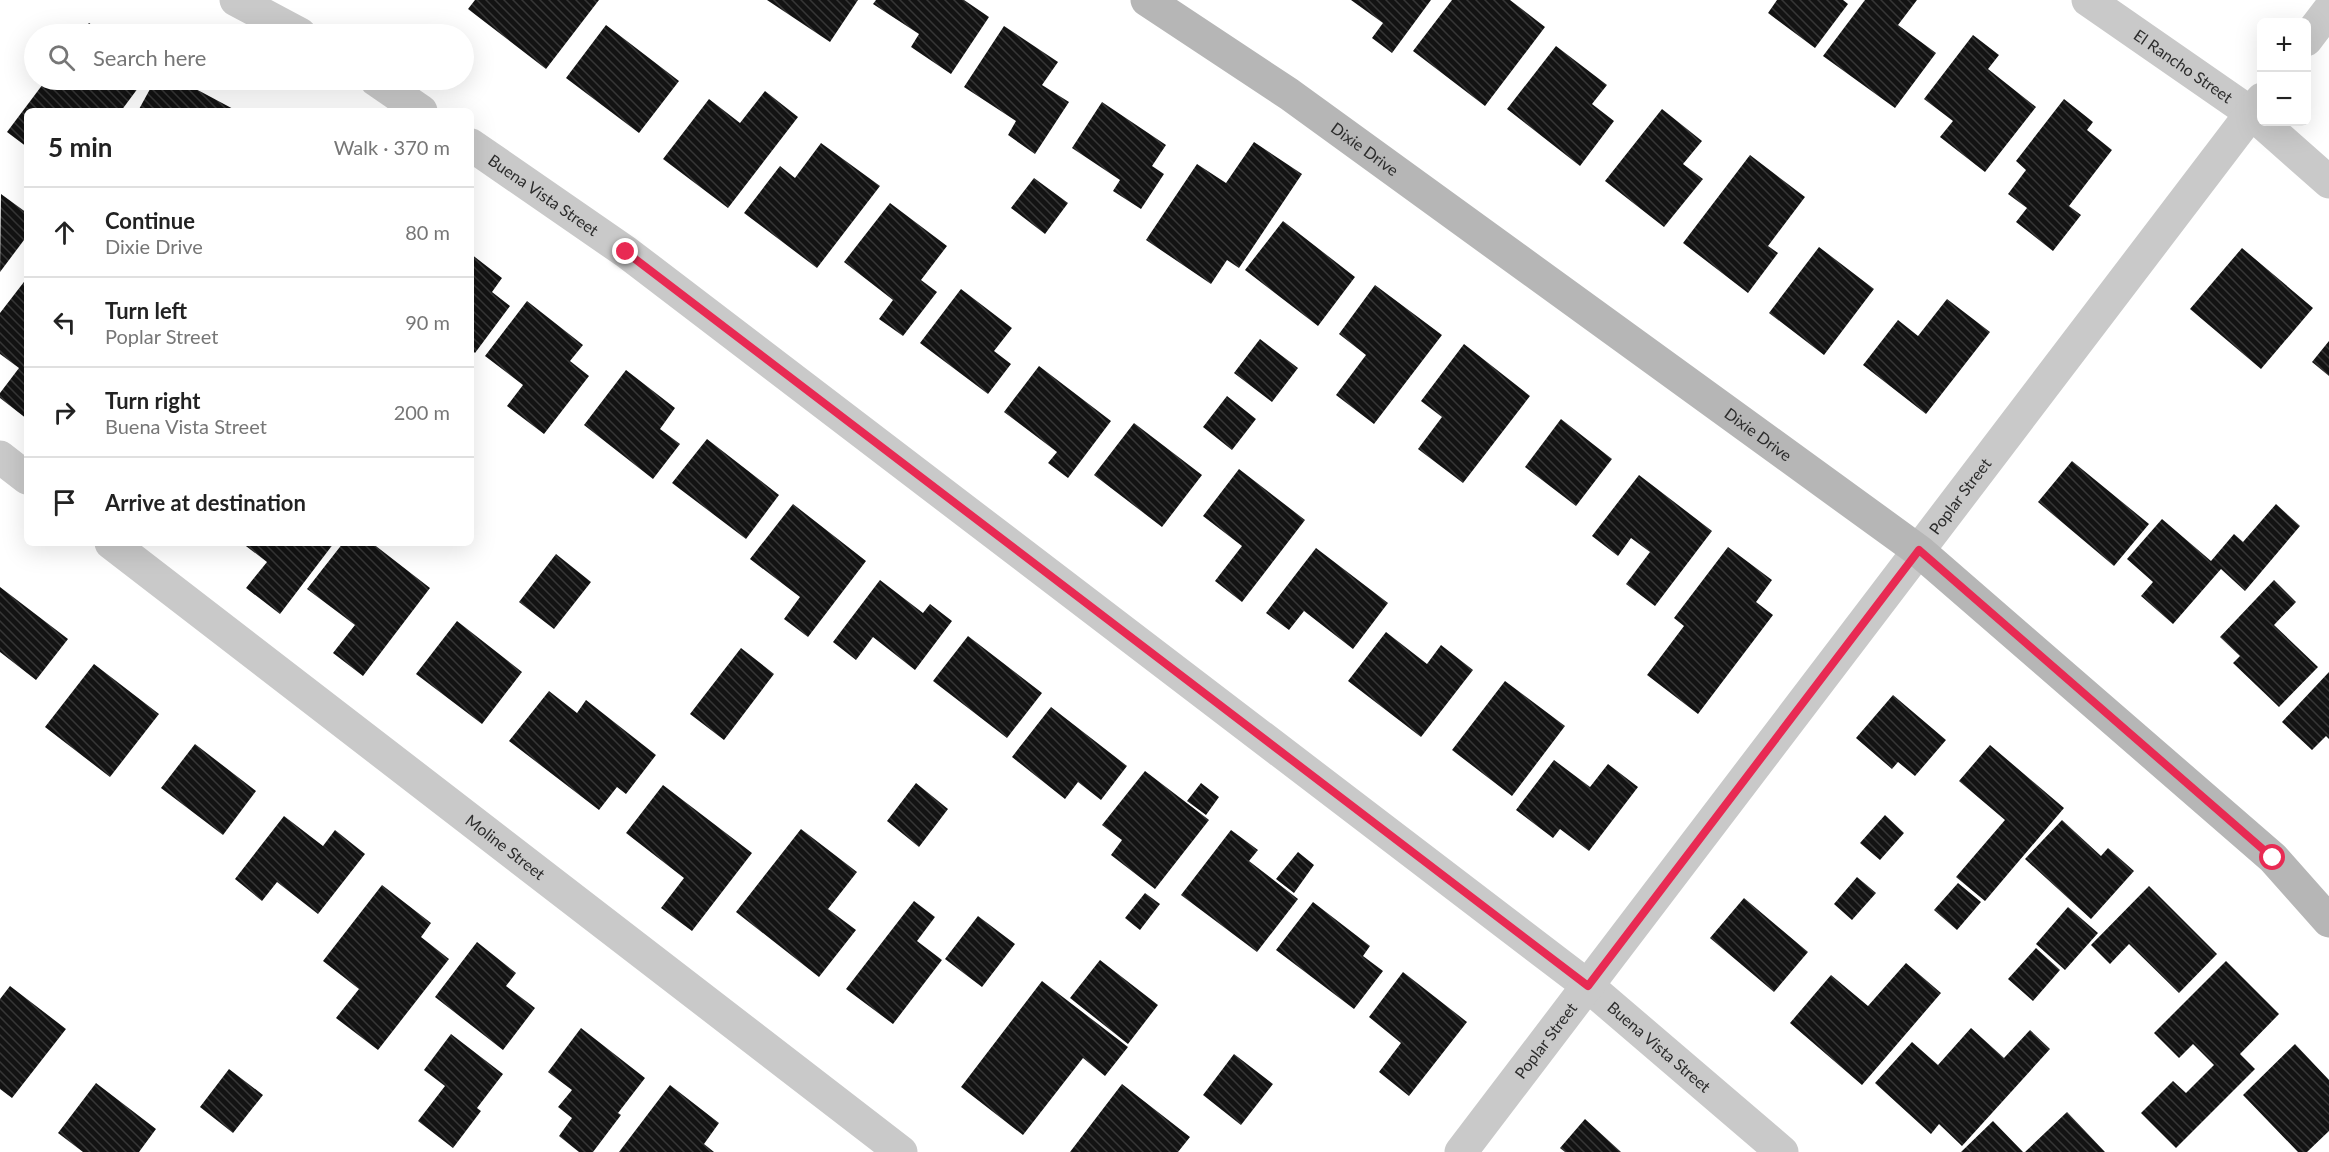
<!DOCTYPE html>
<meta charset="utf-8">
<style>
body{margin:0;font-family:Lato,sans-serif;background:#f2f2f2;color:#222}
.controls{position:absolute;right:18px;top:18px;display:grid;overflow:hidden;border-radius:9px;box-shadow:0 6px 24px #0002}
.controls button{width:54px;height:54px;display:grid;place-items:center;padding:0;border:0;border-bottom:2px solid #e0e0e0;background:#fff;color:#222;font:30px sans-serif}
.stop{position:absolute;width:18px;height:18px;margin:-14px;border:4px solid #e82a53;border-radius:50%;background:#fff}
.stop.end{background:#e82a53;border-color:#fff;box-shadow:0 2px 6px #0008}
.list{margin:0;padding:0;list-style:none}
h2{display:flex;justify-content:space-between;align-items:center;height:78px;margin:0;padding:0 24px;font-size:26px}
h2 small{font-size:20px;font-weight:400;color:#767676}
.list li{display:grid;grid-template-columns:39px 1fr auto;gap:18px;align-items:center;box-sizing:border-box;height:90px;padding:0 24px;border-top:2px solid #e0e0e0}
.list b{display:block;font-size:22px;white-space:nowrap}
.list p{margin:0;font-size:20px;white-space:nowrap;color:#767676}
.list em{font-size:20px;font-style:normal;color:#767676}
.icon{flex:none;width:33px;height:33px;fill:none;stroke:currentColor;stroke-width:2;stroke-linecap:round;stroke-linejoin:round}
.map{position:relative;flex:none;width:2329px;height:1152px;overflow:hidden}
.search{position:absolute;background:#fff;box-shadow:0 6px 24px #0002;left:24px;top:24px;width:450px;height:66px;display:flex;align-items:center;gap:15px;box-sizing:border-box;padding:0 21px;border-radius:33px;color:#767676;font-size:22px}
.panel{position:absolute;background:#fff;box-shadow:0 6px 24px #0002;left:24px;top:108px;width:450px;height:438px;border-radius:9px}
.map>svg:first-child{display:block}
.building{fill:url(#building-back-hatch)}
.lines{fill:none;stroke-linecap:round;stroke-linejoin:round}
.street{stroke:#c9c9c9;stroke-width:33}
.secondary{stroke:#b6b6b6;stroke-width:33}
.route{stroke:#e82a53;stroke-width:8}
.labels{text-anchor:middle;stroke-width:6;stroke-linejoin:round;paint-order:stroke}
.street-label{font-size:16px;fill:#2c2c2c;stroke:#fff}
</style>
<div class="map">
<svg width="2329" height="1152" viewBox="0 0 2329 1152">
<defs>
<pattern id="building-back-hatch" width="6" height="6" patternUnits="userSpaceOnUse" patternTransform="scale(1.5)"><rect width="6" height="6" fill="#131313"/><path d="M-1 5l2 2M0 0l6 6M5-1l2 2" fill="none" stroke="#363636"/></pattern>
</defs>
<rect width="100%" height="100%" fill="#fff"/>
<!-- building -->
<path class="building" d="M475,0H599L546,69L468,9Z
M767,0H858L830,42Z
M876,0H964L989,17L951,74L911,47L919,34L873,4Z
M1351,0H1431L1392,53L1372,38L1383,23Z
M1452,0H1510L1545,27L1485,106L1413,51Z
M1777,0H1843L1848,4L1815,48L1768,13Z
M1865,0H1917L1898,25L1936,53L1895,108L1823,56Z
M89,23L105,34H80Z
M606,25L679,81L639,133L566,78Z
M1004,26L1058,62L1042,85L1069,102L1035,154L1008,135L1016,121L964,87Z
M1973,35L1999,55L1988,69L2036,107L1985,172L1940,137L1953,121L1924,99Z
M1556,46L1607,85L1592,104L1614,121L1580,166L1507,109Z
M46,80H144L121,111H73L69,108L67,111H27V147L7,132Z
M155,80H179L237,111H138Z
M765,91L798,117L728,208L663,159L709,99L740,123Z
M2064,99L2093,122L2087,130L2112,150L2069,206L2081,215L2053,251L2016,222L2027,208L2008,194L2026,170L2016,161Z
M1102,102L1166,145L1152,166L1164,174L1141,209L1113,191L1120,180L1072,148Z
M1662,109L1702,141L1683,164L1703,179L1664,227L1605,181Z
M1254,142L1302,174L1239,268L1227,260L1211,284L1146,240L1197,164L1226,183Z
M821,143L880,186L817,268L744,213L780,166L795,178Z
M1750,155L1805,197L1768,246L1778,253L1748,293L1683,243Z
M1034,178L1068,203L1045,234L1011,208Z
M1,194L27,213V236L0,272Z
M890,203L947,246L921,280L937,292L903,336L879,319L893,300L844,262Z
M1283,221L1355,277L1318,326L1245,270Z
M1819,247L1874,289L1824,355L1769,313Z
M2242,248L2313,308L2261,369L2190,309Z
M471,254L502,278L492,292L510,306L475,353L471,349Z
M27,278V419L0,398V393L19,368L0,354V313Z
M1375,285L1442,335L1374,424L1336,395L1366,355L1339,334Z
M961,289L1012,328L994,351L1011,364L988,394L920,343Z
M1947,299L1990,332L1926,414L1863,365L1898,320L1918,336Z
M527,301L583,345L570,361L589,376L544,434L507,406L523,385L485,356Z
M1260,339L1298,368L1272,402L1234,373Z
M2329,341V376L2312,362Z
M1464,344L1530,396L1463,483L1418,449L1442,417L1421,401Z
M1039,366L1111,421L1068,478L1048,463L1057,452L1004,412Z
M626,370L675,408L660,429L680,444L653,479L584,425Z
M1227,396L1256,419L1232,450L1203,427Z
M1561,419L1612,459L1576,506L1525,467Z
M1134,423L1202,475L1162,527L1094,475Z
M707,439L779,495L746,539L672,483Z
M2072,461L2149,524L2114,566L2038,502Z
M1239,469L1305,520L1242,602L1215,581L1242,546L1203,516Z
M1639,475L1712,531L1655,606L1626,584L1650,552L1631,538L1618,556L1592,536Z
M793,504L866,561L808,637L784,619L800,597L750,559Z
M2276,504L2300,526L2245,591L2221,569L2173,624L2141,596L2153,582L2127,559L2162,519L2211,561L2234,534L2243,542Z
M242,543H334L280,614L246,588L267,562Z
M343,543H372L430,588L363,676L333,653L355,625L307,589Z
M1728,547L1772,580L1756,602L1773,615L1698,714L1647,675L1684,626L1674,618Z
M1316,548L1388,603L1353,649L1304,611L1289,630L1266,613Z
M556,554L591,582L554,629L519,602Z
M880,580L923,613L930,604L952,621L915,670L873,637L856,660L833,642Z
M2274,580L2296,602L2274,625L2318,667L2279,707L2233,663L2240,656L2220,637Z
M0,587L68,639L36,680L0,652Z
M457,621L522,672L482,724L416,674Z
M1386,632L1427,664L1441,645L1473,670L1421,737L1348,681Z
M968,636L1042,693L1007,738L933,681Z
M741,648L774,674L724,740L690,714Z
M94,664L159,714L110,777L45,727Z
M2329,672V739L2326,736L2312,750L2282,722Z
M1505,681L1565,726L1512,796L1452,750Z
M549,691L577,713L586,700L656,755L626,794L617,787L599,810L509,741Z
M1893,695L1946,740L1915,776L1898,762L1892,769L1856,738Z
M1051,707L1127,766L1101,800L1078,782L1065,799L1012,757Z
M195,744L256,791L223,835L161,788Z
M1990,745L2064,808L1985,901L1956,877L2005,820L1959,781Z
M1554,760L1590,787L1608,764L1638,787L1589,851L1560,829L1553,838L1516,810Z
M1145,771L1209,820L1155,889L1111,855L1122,840L1102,825Z
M916,783L948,809L919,847L887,821Z
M1201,783L1219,797L1206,815L1187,801Z
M663,785L752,853L692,931L661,908L684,878L626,833Z
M1885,815L1904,833L1880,860L1860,843Z
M284,816L323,846L335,830L365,854L318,914L277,882L262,901L235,879Z
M2062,820L2101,856L2108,848L2134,871L2091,919L2025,859Z
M801,829L857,872L828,909L856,930L819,977L736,912Z
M1231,830L1258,850L1249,861L1298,899L1257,952L1181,895Z
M1298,852L1314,865L1294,893L1276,879Z
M1857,877L1876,893L1852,920L1834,904Z
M1958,883L1981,902L1957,930L1934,910Z
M382,885L431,923L421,937L449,959L378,1050L336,1018L359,989L323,961Z
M2149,886L2217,954L2179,993L2129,944L2110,964L2091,945Z
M1145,893L1160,904L1140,930L1125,918Z
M1744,898L1808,952L1774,992L1710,938Z
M914,901L935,917L917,941L942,960L893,1024L846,989Z
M1313,902L1370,946L1363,956L1383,971L1354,1009L1276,950Z
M2068,907L2098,933L2065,970L2036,944Z
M978,916L1015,944L982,987L945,959Z
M477,942L516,973L506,986L535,1008L503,1050L435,997Z
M2036,948L2060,970L2033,1001L2008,979Z
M1100,960L1158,1005L1128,1044L1070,998Z
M2226,961L2279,1014L2240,1054L2255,1069L2176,1148L2141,1113L2173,1081L2186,1093L2214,1065L2193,1044L2179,1058L2154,1033Z
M1906,963L1941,993L1862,1085L1790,1023L1831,975L1868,1006Z
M1403,972L1467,1022L1409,1096L1379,1072L1401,1043L1369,1017Z
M1042,981L1128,1047L1105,1076L1083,1058L1023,1135L961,1087Z
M10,986L66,1029L12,1098L0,1089V999Z
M581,1028L645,1078L618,1113L621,1115L593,1152H579L559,1136L572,1118L558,1107L572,1090L548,1072Z
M1971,1028L2004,1058L2030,1030L2050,1049L1962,1146L1939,1124L1931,1134L1875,1083L1912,1042L1938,1065Z
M451,1034L503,1074L477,1108L481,1111L453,1148L418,1121L445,1086L424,1070Z
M2295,1044L2329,1080V1131L2307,1152H2298L2243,1095Z
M1234,1054L1273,1084L1241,1125L1203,1095Z
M229,1069L263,1095L233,1133L200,1107Z
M96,1083L156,1129L139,1152H83L58,1133Z
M1122,1084L1190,1137L1178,1152H1070Z
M670,1085L719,1123L704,1144L714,1152H619Z
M2067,1112L2105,1152H2025Z
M1585,1119L1621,1152H1565L1560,1148Z
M1993,1121L2023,1152H1961Z"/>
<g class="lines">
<!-- street -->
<g class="street">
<path d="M236,0L300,34"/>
<path id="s1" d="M2088,0L2251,113L2329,182"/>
<path d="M2306,40L2329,10"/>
<path d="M376,80L421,111"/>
<path id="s2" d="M471,145L626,252L1588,986L1782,1152"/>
<path d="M0,457L27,478"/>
<path id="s3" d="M111,543L901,1152"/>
<path id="s4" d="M1461,1152L2262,99"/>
</g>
<!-- secondary -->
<path class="secondary" id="s5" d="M1147,0L1289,94L1919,551L2273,858L2329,921"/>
</g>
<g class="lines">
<!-- route -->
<path class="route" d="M626,252L1588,986L1919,550L2273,858"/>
</g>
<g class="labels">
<!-- street labels -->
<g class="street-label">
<text dy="6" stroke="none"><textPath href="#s1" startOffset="116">El Rancho Street</textPath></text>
<text dy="6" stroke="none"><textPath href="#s5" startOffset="264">Dixie Drive</textPath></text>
<text dy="6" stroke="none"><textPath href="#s2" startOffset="88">Buena Vista Street</textPath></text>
<text dy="6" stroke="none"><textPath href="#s5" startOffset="750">Dixie Drive</textPath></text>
<text dy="6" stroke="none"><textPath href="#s4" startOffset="824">Poplar Street</textPath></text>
<text dy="6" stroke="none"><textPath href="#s3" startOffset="498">Moline Street</textPath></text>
<text dy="6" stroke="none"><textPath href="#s4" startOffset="140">Poplar Street</textPath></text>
<text dy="6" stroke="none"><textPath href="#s2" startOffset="1492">Buena Vista Street</textPath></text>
</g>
</g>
</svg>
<div class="controls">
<button>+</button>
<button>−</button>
</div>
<div class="stop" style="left:2273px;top:858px"></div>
<div class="stop end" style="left:626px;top:252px"></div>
<div class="search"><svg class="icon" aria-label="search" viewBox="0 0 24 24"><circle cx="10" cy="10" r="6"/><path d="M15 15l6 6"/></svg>Search here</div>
<section class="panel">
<h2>5 min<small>Walk · 370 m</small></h2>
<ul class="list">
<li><svg class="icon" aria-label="ahead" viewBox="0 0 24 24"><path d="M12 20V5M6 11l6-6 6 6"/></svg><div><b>Continue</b><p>Dixie Drive</p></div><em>80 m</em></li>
<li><svg class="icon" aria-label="left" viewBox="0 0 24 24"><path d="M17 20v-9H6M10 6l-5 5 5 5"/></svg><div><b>Turn left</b><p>Poplar Street</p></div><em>90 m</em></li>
<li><svg class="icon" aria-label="right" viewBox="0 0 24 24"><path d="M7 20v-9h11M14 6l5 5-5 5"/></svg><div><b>Turn right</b><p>Buena Vista Street</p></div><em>200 m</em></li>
<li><svg class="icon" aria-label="arrive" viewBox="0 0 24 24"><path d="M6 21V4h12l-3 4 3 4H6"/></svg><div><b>Arrive at destination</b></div></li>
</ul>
</section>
</div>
